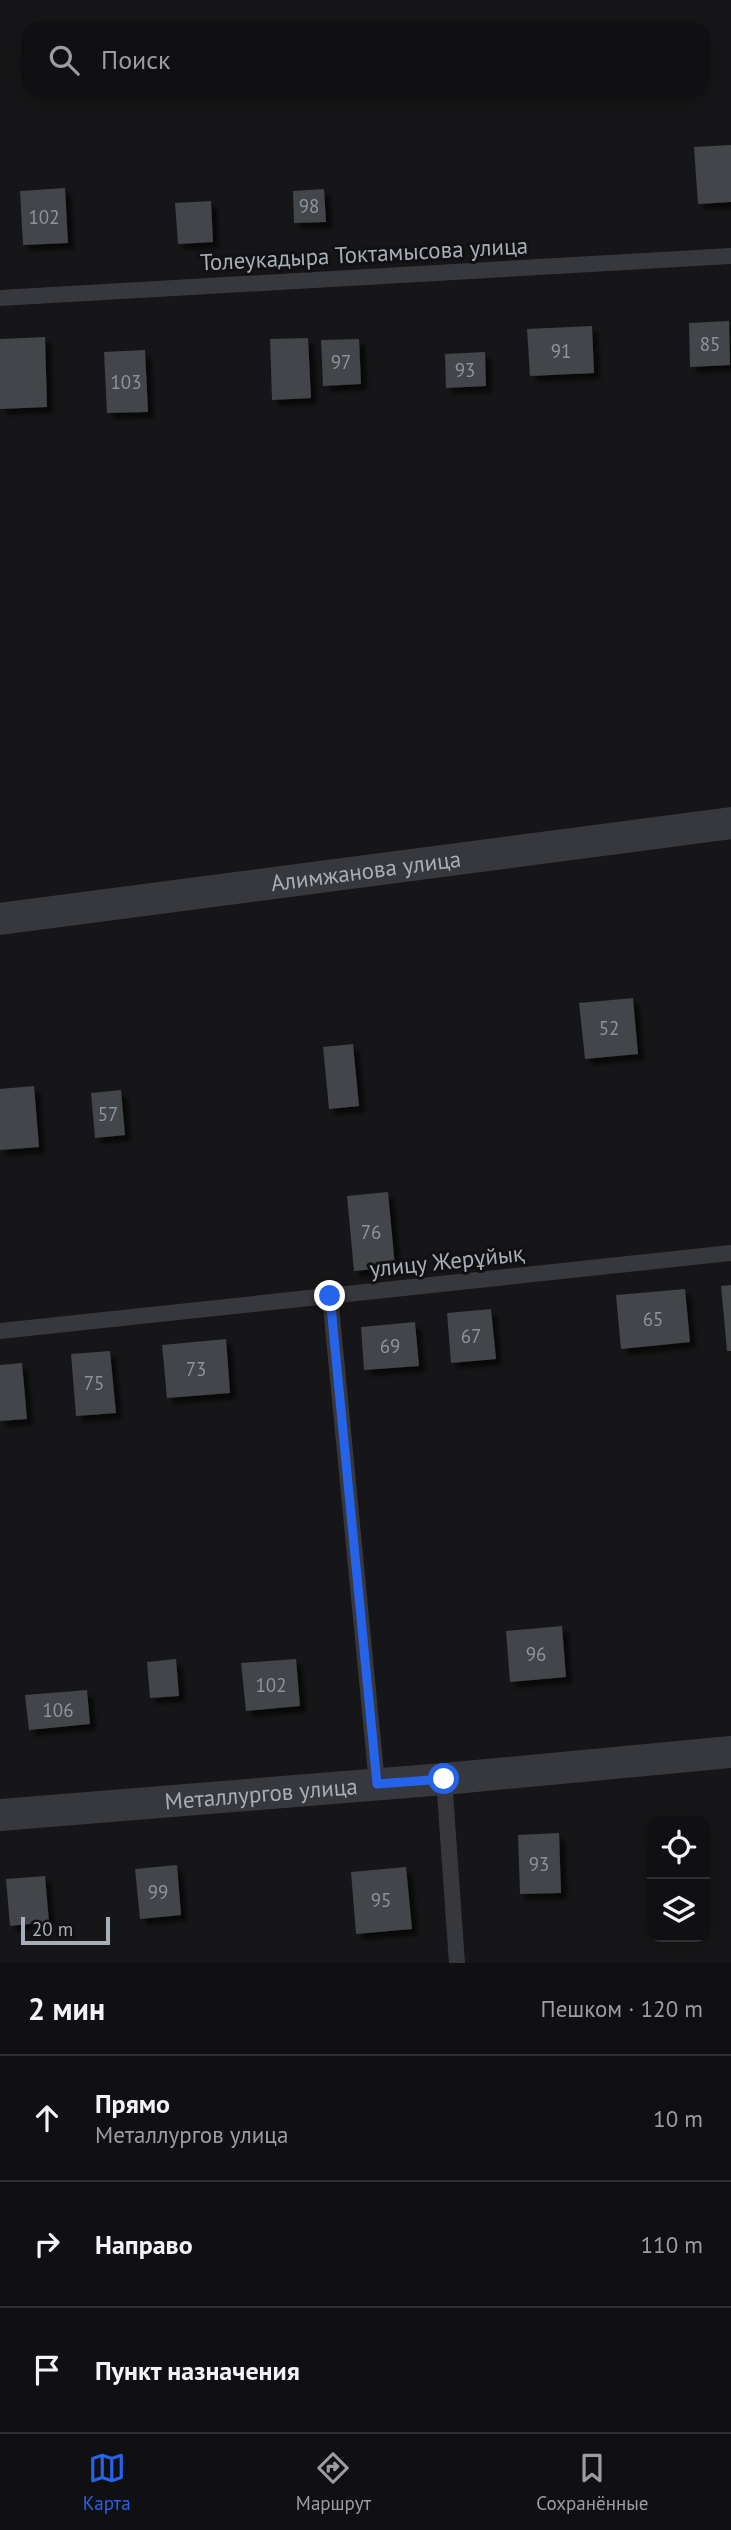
<!DOCTYPE html>
<html lang="ru">
<meta charset="utf-8">
<style>
body{margin:0;font-family:"PT Sans",sans-serif;background:#19191b;color:#f1f3f6}
.controls{position:absolute;right:21px;bottom:21px;display:grid;overflow:hidden;border-radius:14px;box-shadow:0 4px 18px #0003}
.controls button{width:63px;height:63px;display:grid;place-items:center;padding:0;border:0;border-bottom:2px solid #303032;background:#101012;color:#f1f3f6;font:35px sans-serif}
.scale{position:absolute;left:21px;bottom:18px;width:89px;box-sizing:border-box;padding-left:7px;border:4px solid #a8aeb8;border-top:0;font-size:19px;line-height:24px;white-space:nowrap;color:#a8aeb8;-webkit-text-stroke:5px #111113;paint-order:stroke}
.stop{position:absolute;width:21px;height:21px;margin:-16px;border:5px solid #2563eb;border-radius:50%;background:#fff}
.stop.end{background:#2563eb;border-color:#fff;box-shadow:0 2px 7px #0008}
.list{margin:0;padding:0;list-style:none}
h2{display:flex;justify-content:space-between;align-items:center;height:91px;margin:0;padding:0 28px;font-size:30px}
h2 small{font-size:23px;font-weight:400;color:#9c9d9f}
.list li{display:grid;grid-template-columns:46px 1fr auto;gap:21px;align-items:center;box-sizing:border-box;height:126px;padding:0 28px;border-top:2px solid #303032}
.list b{display:block;font-size:26px;white-space:nowrap}
.list p{margin:0;font-size:23px;white-space:nowrap;color:#9c9d9f}
.list em{font-size:23px;font-style:normal;color:#9c9d9f}
.icon{flex:none;width:38px;height:38px;fill:none;stroke:currentColor;stroke-width:2;stroke-linecap:round;stroke-linejoin:round}
.map{position:relative;flex:none;width:731px;height:1963px;overflow:hidden}
.search{position:absolute;background:#101012;box-shadow:0 4px 18px #0003;left:21px;right:21px;top:21px;height:77px;display:flex;align-items:center;gap:18px;box-sizing:border-box;padding:0 24px;border-radius:21px;color:#9c9d9f;font-size:26px}
.sheet{height:469px;background:#101012}
nav{display:flex;justify-content:space-around;align-items:center;box-sizing:border-box;height:98px;border-top:2px solid #303032;background:#101012;font-size:19px;color:#9c9d9f}
nav a{display:grid;justify-items:center;gap:4px}
nav .on{color:#2563eb}
.map>svg:first-child{display:block}
.building{fill:#424448;filter:url(#shadow)}
.lines{fill:none;stroke-linecap:round;stroke-linejoin:round}
.service{stroke:#37383d;stroke-width:16}
.minor{stroke:#37383d;stroke-width:32}
.route{stroke:#2563eb;stroke-width:9}
.labels{text-anchor:middle;stroke-width:6;stroke-linejoin:round;paint-order:stroke}
.number-label{font-size:19px;fill:#8e949c}
.street-label{font-size:23px;fill:#a8aeb8;stroke:#111113}
</style>
<div class="map">
<svg width="731" height="1963" viewBox="0 0 731 1963">
<defs>
<filter id="shadow"><feDropShadow dx="6" dy="6" stdDeviation="2" flood-color="#0009"/></filter>
</defs>
<rect width="100%" height="100%" fill="#161618"/>
<!-- building -->
<path class="building" d="M731,145V202L698,204L694,147Z
M65,188L68,243L23,245L20,191Z
M324,189L326,222L294,223L293,191Z
M211,201L213,242L178,244L175,203Z
M729,321L730,365L690,367L689,323Z
M592,326L594,373L530,376L527,329Z
M45,337L47,407L0,409V339Z
M308,338L311,398L272,400L270,339Z
M359,339L361,384L323,386L321,340Z
M145,350L148,412L107,413L104,352Z
M485,352L486,386L446,388L445,354Z
M633,998L638,1054L585,1059L579,1003Z
M353,1044L359,1106L329,1109L323,1047Z
M34,1086L39,1147L0,1150V1089Z
M121,1090L125,1135L95,1138L91,1093Z
M388,1192L395,1267L354,1271L347,1196Z
M731,1285V1351H727L721,1286Z
M685,1289L690,1342L621,1349L616,1295Z
M491,1309L496,1359L451,1363L447,1313Z
M415,1322L419,1366L364,1370L361,1327Z
M226,1339L230,1393L167,1398L162,1345Z
M110,1351L116,1413L76,1416L71,1354Z
M22,1363L27,1419L0,1421V1365Z
M562,1626L566,1677L510,1682L506,1631Z
M176,1659L179,1696L150,1698L147,1662Z
M296,1659L300,1706L246,1711L241,1663Z
M87,1690L90,1724L29,1730L25,1695Z
M559,1833L561,1893L520,1894L518,1835Z
M177,1865L181,1915L140,1919L135,1869Z
M406,1867L412,1929L356,1934L351,1872Z
M45,1876L49,1922L10,1926L6,1879Z"/>
<g class="lines">
<!-- service -->
<path class="service" d="M0,298L731,256
M330,1296L377,1784
M0,1331L731,1253
M444,1779L457,1963"/>
<!-- minor -->
<g class="minor">
<path id="s1" d="M0,919L731,823"/>
<path id="s2" d="M0,1815L444,1779L731,1752"/>
</g>
</g>
<g class="lines">
<!-- route -->
<path class="route" d="M330,1296L377,1784L444,1779"/>
</g>
<g class="labels">
<!-- number labels -->
<g class="number-label">
<text x="309" y="213">98</text>
<text x="44" y="224">102</text>
<text x="710" y="351">85</text>
<text x="561" y="358">91</text>
<text x="341" y="369">97</text>
<text x="465" y="377">93</text>
<text x="126" y="389">103</text>
<text x="609" y="1035">52</text>
<text x="108" y="1121">57</text>
<text x="371" y="1239">76</text>
<text x="653" y="1326">65</text>
<text x="471" y="1343">67</text>
<text x="390" y="1353">69</text>
<text x="196" y="1376">73</text>
<text x="94" y="1390">75</text>
<text x="536" y="1661">96</text>
<text x="271" y="1692">102</text>
<text x="58" y="1717">106</text>
<text x="539" y="1871">93</text>
<text x="158" y="1899">99</text>
<text x="381" y="1907">95</text>
</g>
<!-- street labels -->
<g class="street-label">
<text transform="translate(364 254) rotate(-3)" y="8">Толеукадыра Токтамысова улица</text>
<text dy="8" stroke="none"><textPath href="#s1" startOffset="369">Алимжанова улица</textPath></text>
<text transform="translate(447 1261) rotate(-6)" y="8">улицу Жерұйық</text>
<text dy="8" stroke="none"><textPath href="#s2" startOffset="262">Металлургов улица</textPath></text>
</g>
</g>
</svg>
<div class="controls">
<button><svg class="icon" aria-label="locate" viewBox="0 0 24 24"><circle cx="12" cy="12" r="6"/><path d="M12 2v4M12 18v4M2 12h4M18 12h4"/></svg></button>
<button><svg class="icon" aria-label="layers" viewBox="0 0 24 24"><path d="M12 4l9 5-9 5-9-5zM3 14l9 5 9-5"/></svg></button>
</div>
<div class="scale">20 m</div>
<div class="stop" style="left:444px;top:1779px"></div>
<div class="stop end" style="left:330px;top:1296px"></div>
<div class="search"><svg class="icon" aria-label="search" viewBox="0 0 24 24"><circle cx="10" cy="10" r="6"/><path d="M15 15l6 6"/></svg>Поиск</div>
</div>
<section class="sheet">
<h2>2 мин<small>Пешком · 120 m</small></h2>
<ul class="list">
<li><svg class="icon" aria-label="ahead" viewBox="0 0 24 24"><path d="M12 20V5M6 11l6-6 6 6"/></svg><div><b>Прямо</b><p>Металлургов улица</p></div><em>10 m</em></li>
<li><svg class="icon" aria-label="right" viewBox="0 0 24 24"><path d="M7 20v-9h11M14 6l5 5-5 5"/></svg><div><b>Направо</b></div><em>110 m</em></li>
<li><svg class="icon" aria-label="arrive" viewBox="0 0 24 24"><path d="M6 21V4h12l-3 4 3 4H6"/></svg><div><b>Пункт назначения</b></div></li>
</ul>
</section>
<nav>
<a class="on"><svg class="icon" aria-label="map" viewBox="0 0 24 24"><path d="M3 6l6-2 6 2 6-2v14l-6 2-6-2-6 2zM9 4v14M15 6v14"/></svg>Карта</a>
<a><svg class="icon" aria-label="directions" viewBox="0 0 24 24"><path d="M12 3l9 9-9 9-9-9zM9 14v-3h6M13 9l2 2-2 2"/></svg>Маршрут</a>
<a><svg class="icon" aria-label="saved" viewBox="0 0 24 24"><path d="M7 4h10v16l-5-4-5 4z"/></svg>Сохранённые</a>
</nav>
